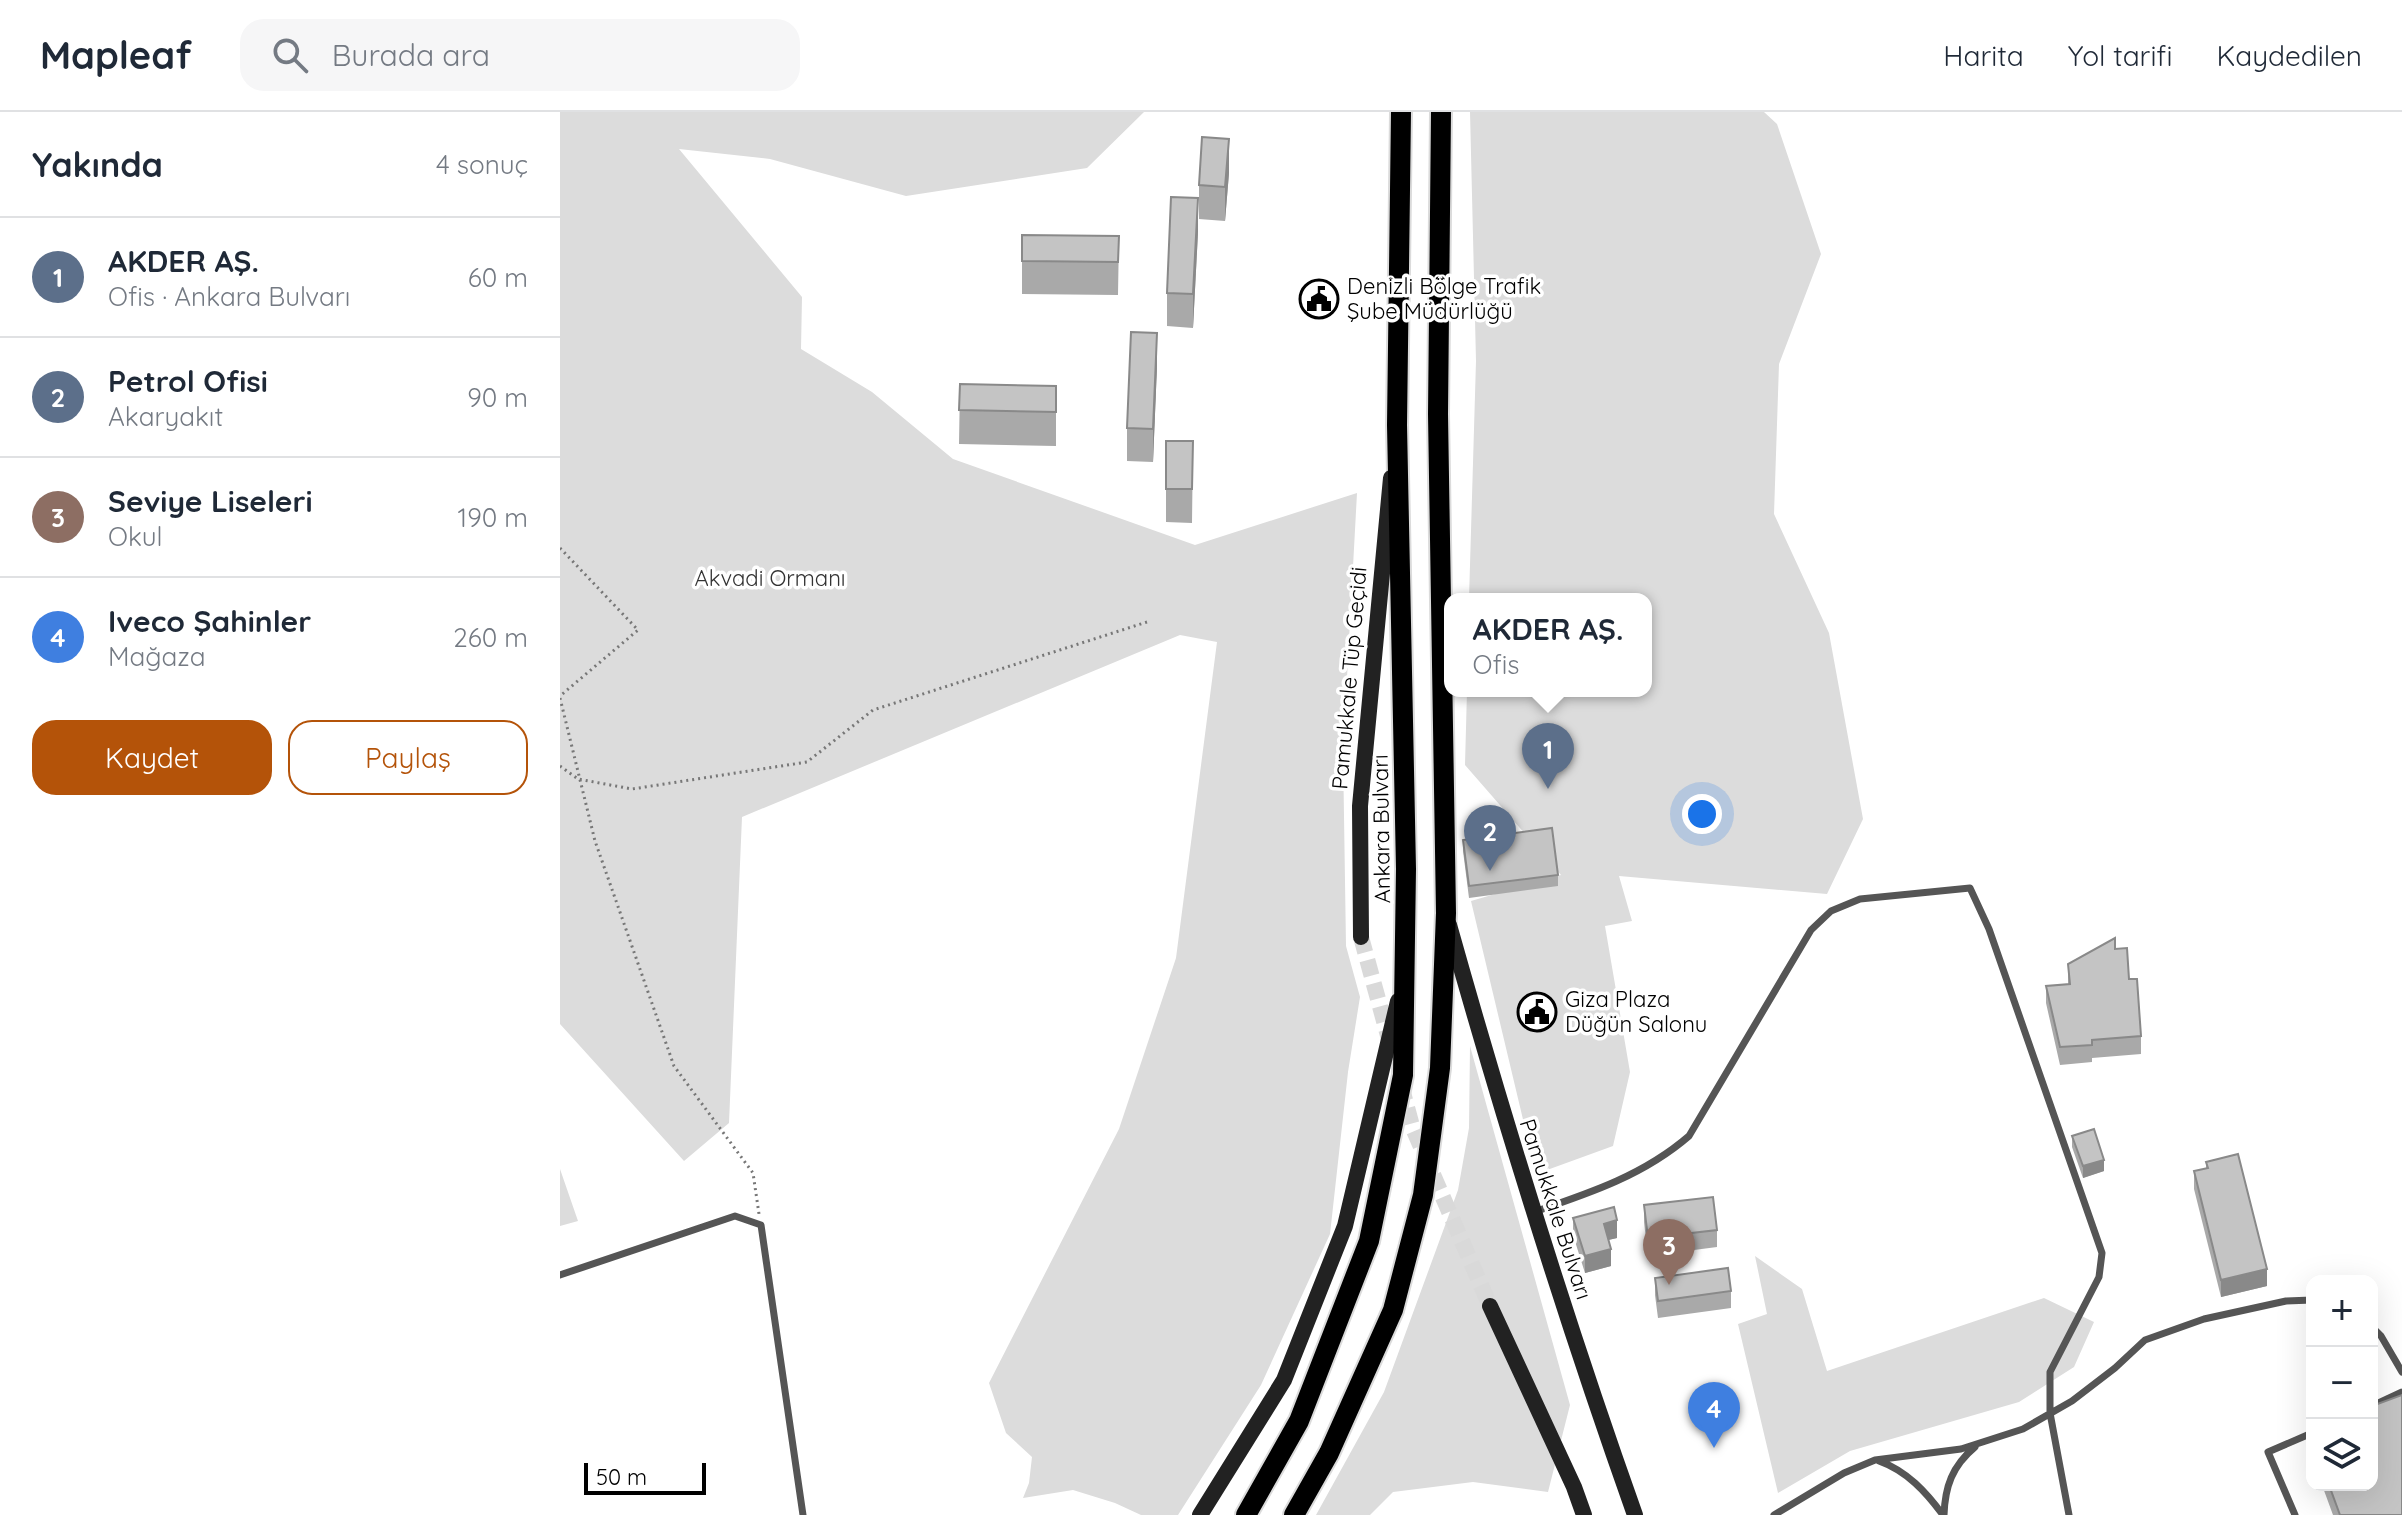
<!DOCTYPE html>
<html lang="tr">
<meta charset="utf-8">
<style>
body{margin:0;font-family:Quicksand,sans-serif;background:#f6f6f7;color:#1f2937}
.controls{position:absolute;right:24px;bottom:24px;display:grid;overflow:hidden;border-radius:16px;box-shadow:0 8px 32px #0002}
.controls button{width:72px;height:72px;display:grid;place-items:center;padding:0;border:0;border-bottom:2px solid #e0e1e3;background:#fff;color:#1f2937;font:40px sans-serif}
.scale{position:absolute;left:24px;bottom:20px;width:122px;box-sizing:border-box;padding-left:8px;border:4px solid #000;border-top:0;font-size:22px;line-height:28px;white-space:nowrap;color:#000;-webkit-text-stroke:6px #fff;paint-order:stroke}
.you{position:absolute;left:1142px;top:702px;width:28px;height:28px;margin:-20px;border:6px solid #fff;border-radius:50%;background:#1a73e8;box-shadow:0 0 0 12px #1a73e833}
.badge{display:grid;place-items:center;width:52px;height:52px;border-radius:50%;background:#b45309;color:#fff;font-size:26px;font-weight:700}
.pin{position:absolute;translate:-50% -66px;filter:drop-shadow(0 2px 4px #0008)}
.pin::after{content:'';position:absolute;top:42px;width:28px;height:24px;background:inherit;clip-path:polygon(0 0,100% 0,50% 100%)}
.popup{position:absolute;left:884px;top:481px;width:208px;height:104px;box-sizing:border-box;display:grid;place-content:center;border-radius:16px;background:#fff;filter:drop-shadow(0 2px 6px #0005);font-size:26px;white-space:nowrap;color:#747a83}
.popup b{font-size:30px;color:#1f2937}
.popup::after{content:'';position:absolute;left:50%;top:100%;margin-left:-16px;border:16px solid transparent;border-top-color:#fff}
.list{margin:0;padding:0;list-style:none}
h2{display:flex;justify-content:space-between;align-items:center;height:104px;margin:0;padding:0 32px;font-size:34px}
h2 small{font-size:26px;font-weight:400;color:#747a83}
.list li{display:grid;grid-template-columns:52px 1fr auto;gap:24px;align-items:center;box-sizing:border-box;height:120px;padding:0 32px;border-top:2px solid #e0e1e3}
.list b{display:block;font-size:30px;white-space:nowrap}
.list p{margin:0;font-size:26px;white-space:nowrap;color:#747a83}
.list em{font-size:26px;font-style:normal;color:#747a83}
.actions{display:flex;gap:16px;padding:24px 32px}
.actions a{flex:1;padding:18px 0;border:2px solid #b45309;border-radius:24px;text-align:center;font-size:28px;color:#b45309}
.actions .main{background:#b45309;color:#fff}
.icon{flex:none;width:44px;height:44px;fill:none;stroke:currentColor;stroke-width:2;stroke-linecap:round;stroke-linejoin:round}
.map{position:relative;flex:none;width:1842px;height:1403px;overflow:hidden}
header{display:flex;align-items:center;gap:48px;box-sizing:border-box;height:112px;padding:0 40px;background:#fff;border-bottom:2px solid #e0e1e3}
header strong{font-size:38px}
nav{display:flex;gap:44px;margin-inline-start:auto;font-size:28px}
.search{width:560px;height:72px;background:#f6f6f7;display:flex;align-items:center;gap:20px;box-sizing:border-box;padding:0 28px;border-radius:24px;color:#747a83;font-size:30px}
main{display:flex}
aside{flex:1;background:#fff}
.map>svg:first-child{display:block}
.green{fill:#dcdcdc}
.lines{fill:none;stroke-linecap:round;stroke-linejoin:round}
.secondary-tunnel{stroke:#d9d9d9;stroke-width:16;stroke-dasharray:16 8;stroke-linecap:butt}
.primary-casing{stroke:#dbdbdb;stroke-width:24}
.path{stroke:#777;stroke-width:3;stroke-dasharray:2 4;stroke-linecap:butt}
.service{stroke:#555;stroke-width:7}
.secondary{stroke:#222;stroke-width:16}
.primary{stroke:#000;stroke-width:20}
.wall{fill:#a9a9a9}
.shaded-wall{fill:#898989}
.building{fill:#c4c4c4;stroke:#898989;stroke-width:2}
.labels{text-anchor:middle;stroke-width:7;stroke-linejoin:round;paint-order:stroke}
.poi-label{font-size:22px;fill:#000;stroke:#fff;text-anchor:start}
.park-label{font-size:22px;fill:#333;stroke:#fff}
.street-label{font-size:22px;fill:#000;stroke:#fff}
</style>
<header>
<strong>Mapleaf</strong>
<div class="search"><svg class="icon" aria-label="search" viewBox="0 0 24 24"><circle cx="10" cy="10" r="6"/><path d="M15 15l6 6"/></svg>Burada ara</div>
<nav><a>Harita</a><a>Yol tarifi</a><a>Kaydedilen</a></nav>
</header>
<main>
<aside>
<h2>Yakında<small>4 sonuç</small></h2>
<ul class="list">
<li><span class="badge" style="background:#5c6f8a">1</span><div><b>AKDER AŞ.</b><p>Ofis · Ankara Bulvarı</p></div><em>60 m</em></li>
<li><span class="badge" style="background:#5c6f8a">2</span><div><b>Petrol Ofisi</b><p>Akaryakıt</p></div><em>90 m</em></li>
<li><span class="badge" style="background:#8d6e63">3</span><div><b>Seviye Liseleri</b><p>Okul</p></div><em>190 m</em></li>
<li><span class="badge" style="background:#3f7fe0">4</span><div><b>Iveco Şahinler</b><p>Mağaza</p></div><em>260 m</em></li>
</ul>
<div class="actions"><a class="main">Kaydet</a><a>Paylaş</a></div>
</aside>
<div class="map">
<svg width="1842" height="1403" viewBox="0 0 1842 1403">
<rect width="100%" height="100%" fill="#fff"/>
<!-- green -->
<path class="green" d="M0,0H584L527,56L346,84L210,47L119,37L242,185L241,237L312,280L393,347L635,433L797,381L783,639L786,834L800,885L788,960L770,1122L701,1273L618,1403H581L555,1391L513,1378L463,1386L469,1371L472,1345L446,1321L429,1271L559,1017L616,846L657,530L620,523L182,705L169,1011L124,1049L0,912Z
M910,0H1204L1217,12L1261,142L1219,252L1214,402L1269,521L1303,707L1267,782L1059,764L1072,809L1045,814L1070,960L1053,1034L976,1062L911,789L1001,763L905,653L907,579H1086V487H909L916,249Z
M910,934L1010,1293L988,1380L913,1370L833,1380L810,1403H756L824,1280L898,1078L909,1016Z
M0,1057L18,1109L0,1114Z
M1195,1144L1242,1177L1267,1259L1484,1186L1534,1210L1514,1255L1459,1290L1290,1339L1218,1381L1178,1212L1207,1202Z"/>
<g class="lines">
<!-- secondary-tunnel -->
<path class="secondary-tunnel" d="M801,825L830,931
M841,973L852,1014L930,1194"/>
<defs>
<path id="primary" d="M686,1403L739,1309L809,1129L843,963L846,757L837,313L841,0
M734,1403L769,1341L833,1198L863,1083L880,956L886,801L878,302L881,0"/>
</defs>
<!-- primary casing -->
<use href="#primary" class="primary-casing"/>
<!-- path -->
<path class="path" d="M0,436L78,518L0,584
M0,586L35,729L114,954L193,1061L199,1102
M0,654L18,667L72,677L247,650L313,598L587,510"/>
<!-- service -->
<path class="service" d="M974,1100C1030,1081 1084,1063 1129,1024L1251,818L1271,799L1300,787L1410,776L1429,817L1542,1141L1539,1165L1490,1260V1301L1509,1403
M0,1163L175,1104L201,1113L243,1403
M1812,1215L1821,1224L1842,1260
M1812,1294L1842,1280
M1319,1349C1347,1359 1366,1380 1383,1403
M1214,1403L1284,1361L1315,1348L1401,1337L1463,1317L1512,1289L1555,1256L1585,1228L1644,1207L1726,1189L1752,1188
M1384,1403C1385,1375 1392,1354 1415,1335
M1735,1403L1708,1340L1752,1321"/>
<!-- secondary -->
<path class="secondary" d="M889,813C945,1012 1006,1209 1075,1403
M801,825L800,694L831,366
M930,1194L1014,1375L1024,1403
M640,1403L724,1268L785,1114L838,889"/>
<!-- primary -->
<use href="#primary" class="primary"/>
</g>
<!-- wall -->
<path class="wall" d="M669,61L665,109L639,107V73Z
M638,120L633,216L607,214V181Z
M462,123L559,124L558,183L462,182Z
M597,254L593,350L567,349V316Z
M400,272L496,274V334L399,332Z
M606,329H633L632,411L606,410Z
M903,728L998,763V774L909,786L903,739Z
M1555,837L1569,867L1581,924V942L1532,946V950L1500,953L1486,891V874L1508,872V852Z
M1512,1024L1544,1059L1523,1066L1512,1035Z
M1646,1050L1707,1174L1661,1185L1634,1077V1059L1646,1056Z
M1084,1093L1157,1118V1135L1088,1144L1084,1110Z
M1013,1106L1057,1126L1048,1128L1051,1154L1025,1161L1013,1123Z
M1095,1166L1171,1179V1196L1098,1206L1095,1183Z
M1752,1317V1346L1748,1335V1318Z
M1762,1373H1812L1842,1403H1773Z"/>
<!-- shaded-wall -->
<path class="shaded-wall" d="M669,27V61L665,109V75Z
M638,86V120L633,216V182Z
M597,221V254L593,350V317Z
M1544,1048V1059L1523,1066V1054Z
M1057,1108V1126L1044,1129V1112Z
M1051,1137V1154L1025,1161V1144Z
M1707,1157V1174L1661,1185V1168Z"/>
<!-- building -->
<path class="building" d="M642,25L669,27L665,75L639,73Z
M611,85L638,86L633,182L607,181Z
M462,123L559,124L558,150L462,149Z
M571,220L597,221L593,317L567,316Z
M400,272L496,274V300L399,298Z
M606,329H633L632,377H606Z
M992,716L998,763L909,774L903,728Z
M1555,826V837L1567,836L1569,867H1577L1581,924L1532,928V933L1500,935L1486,874L1510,872L1508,852Z
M1534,1017L1544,1048L1523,1054L1512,1024Z
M1678,1042L1707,1157L1661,1168L1634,1059L1648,1056L1646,1050Z
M1153,1085L1157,1118L1088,1126L1084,1093Z
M1054,1095L1057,1108L1044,1112L1051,1137L1025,1144L1013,1106Z
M1168,1156L1171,1179L1098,1189L1095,1166Z
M1842,1283V1403H1780L1769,1373H1812V1294Z
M1752,1317V1329L1748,1318Z"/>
<!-- icons -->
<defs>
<symbol id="civic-ring" viewBox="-11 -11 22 22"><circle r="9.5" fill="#fff" stroke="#000" stroke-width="1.5"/><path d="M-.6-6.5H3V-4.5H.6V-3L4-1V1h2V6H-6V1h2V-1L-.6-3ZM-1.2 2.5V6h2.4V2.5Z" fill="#000"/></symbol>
</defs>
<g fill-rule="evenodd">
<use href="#civic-ring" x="737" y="165" width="44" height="44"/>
<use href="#civic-ring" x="955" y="878" width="44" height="44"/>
</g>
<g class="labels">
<!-- poi labels -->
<g class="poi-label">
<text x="787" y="182">Denizli Bölge Trafik<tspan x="787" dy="25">Şube Müdürlüğü</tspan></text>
<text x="1005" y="895">Giza Plaza<tspan x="1005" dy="25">Düğün Salonu</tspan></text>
</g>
<!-- park labels -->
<g class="park-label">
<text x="210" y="474">Akvadi Ormanı</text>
</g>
<!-- street labels -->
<g class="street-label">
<text transform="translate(789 566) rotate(-85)" y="8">Pamukkale Tüp Geçidi</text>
<text transform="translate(821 717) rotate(-91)" y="8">Ankara Bulvarı</text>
<text transform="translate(996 1097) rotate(72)" y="8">Pamukkale Bulvarı</text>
</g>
</g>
</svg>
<div class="controls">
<button>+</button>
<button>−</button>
<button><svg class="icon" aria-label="layers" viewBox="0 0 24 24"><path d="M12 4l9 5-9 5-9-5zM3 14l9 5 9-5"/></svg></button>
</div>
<div class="scale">50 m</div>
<div class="you"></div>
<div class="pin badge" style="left:988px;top:677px;background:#5c6f8a">1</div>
<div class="popup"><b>AKDER AŞ.</b>Ofis</div>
<div class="pin badge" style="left:930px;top:759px;background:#5c6f8a">2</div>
<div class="pin badge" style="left:1109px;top:1173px;background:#8d6e63">3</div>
<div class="pin badge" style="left:1154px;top:1336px;background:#3f7fe0">4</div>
</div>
</main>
